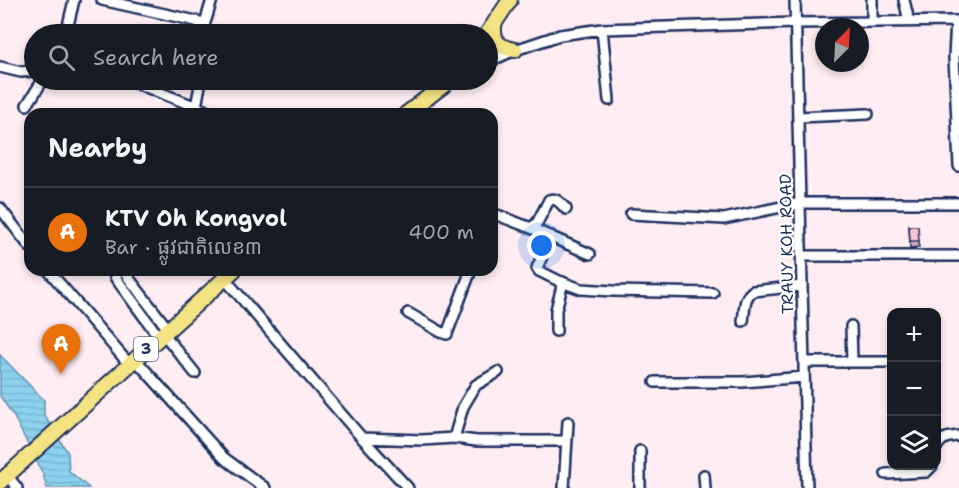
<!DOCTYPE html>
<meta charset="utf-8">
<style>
body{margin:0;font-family:"Shantell Sans","Noto Sans Khmer",sans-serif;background:#242831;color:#f1f3f6}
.controls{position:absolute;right:18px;bottom:18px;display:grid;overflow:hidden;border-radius:12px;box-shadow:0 3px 9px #0003}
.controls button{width:54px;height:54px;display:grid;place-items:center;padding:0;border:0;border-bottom:2px solid #363941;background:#171b24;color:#f1f3f6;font:30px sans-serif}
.compass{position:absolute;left:815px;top:18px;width:54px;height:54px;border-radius:50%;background:#171b24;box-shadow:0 3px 9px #0003;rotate:24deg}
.you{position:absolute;left:542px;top:246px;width:21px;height:21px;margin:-15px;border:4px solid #fff;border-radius:50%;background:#1a73e8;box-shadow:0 0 0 9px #1a73e833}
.badge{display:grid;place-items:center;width:39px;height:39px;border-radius:50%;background:#b45309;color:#fff;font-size:20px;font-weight:700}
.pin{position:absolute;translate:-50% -50px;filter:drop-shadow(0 2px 3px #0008)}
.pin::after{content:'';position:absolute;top:32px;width:21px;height:18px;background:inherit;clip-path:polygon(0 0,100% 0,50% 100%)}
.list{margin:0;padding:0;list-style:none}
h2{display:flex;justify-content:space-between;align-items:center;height:78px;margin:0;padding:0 24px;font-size:26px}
h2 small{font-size:20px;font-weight:400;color:#9ea1a6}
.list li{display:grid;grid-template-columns:39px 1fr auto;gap:18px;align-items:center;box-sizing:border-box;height:90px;padding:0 24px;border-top:2px solid #363941}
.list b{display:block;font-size:22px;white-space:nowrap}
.list p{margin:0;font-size:20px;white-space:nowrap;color:#9ea1a6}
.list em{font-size:20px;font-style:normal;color:#9ea1a6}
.icon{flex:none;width:33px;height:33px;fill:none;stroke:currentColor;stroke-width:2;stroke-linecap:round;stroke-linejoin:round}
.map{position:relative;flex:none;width:959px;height:488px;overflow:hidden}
.search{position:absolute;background:#171b24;box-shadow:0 3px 9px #0003;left:24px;top:24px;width:474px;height:66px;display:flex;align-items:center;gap:15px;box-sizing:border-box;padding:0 21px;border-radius:33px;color:#9ea1a6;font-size:22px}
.panel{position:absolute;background:#171b24;box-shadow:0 3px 9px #0003;left:24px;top:108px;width:474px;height:168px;border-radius:18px}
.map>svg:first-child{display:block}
.water{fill:url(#water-rules);stroke:#5f90b4;stroke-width:1.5}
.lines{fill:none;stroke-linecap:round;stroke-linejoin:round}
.minor-casing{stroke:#1b2f5e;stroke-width:14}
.highway-casing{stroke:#1b2f5e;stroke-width:18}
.minor{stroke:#fff;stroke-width:9}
.highway{stroke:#f4e382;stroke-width:14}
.wall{fill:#d9a8b9;stroke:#1b2f5e;stroke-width:1.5}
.building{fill:#fcc3d7;stroke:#1b2f5e;stroke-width:1.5}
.labels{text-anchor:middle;stroke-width:4.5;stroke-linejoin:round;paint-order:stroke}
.shield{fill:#fff;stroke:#5f6d8e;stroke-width:1.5}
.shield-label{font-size:15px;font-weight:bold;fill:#1b2f5e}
.street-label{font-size:16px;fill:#1b2f5e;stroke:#fff}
</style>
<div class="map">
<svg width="959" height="488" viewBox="0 0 959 488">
<defs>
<pattern id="water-rules" width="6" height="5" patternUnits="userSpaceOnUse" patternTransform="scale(1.5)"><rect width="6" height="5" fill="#8cd1ee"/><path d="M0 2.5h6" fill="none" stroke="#78b4ce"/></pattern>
</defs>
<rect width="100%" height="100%" fill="#feedf3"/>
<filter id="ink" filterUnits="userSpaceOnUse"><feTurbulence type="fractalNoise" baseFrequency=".0167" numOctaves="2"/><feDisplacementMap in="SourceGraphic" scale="12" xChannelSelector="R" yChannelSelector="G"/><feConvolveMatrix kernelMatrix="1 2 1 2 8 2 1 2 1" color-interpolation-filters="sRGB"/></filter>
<g filter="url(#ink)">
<!-- water -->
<path class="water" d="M0,355L44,400V415L68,453L69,471L89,488H47L43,474L14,417L0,396Z"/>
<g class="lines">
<defs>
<path id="minor" d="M102,0L196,21L204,26L208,34
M795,0L807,488
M872,0V22
M904,0L909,21
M956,21L954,57L959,166
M204,26L212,0
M602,29L609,100
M66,34L74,0
M488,62L515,50L560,35L602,29L795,23L959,21
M0,67L21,72L34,71
M123,80L136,83L204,110L211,114
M27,105L43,80
M196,107L201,80
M798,117L868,114
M0,208L30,247
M492,213L531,228L590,254
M631,214L724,219L800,203H959
M531,228L537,223L549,200C557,197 561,204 566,209
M551,236L537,268L539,271L559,281L581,289L613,291L713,293
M801,256H959
M48,270L129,364
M225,279L362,438L408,488
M408,313L441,332L447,334L471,270
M743,321C745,311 743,297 753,291L802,286
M851,326L852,362
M556,331V310L563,282
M163,333L195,373
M159,337L115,277L117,273L120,271L124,272L168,329
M135,359L224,458L265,488
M804,362H892
M655,382H743L804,377
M362,438L422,440L454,438L477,441H566
M454,438L463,407L476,385L498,372
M936,448C942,437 948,437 959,436
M886,474L926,472L932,466
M7,475L17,488
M704,475L705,488
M564,488L568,422
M640,488V451"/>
<path id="highway" d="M494,26C493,42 499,47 515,50
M487,34L510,0
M406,114L444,85L449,80
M0,482L234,270"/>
</defs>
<!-- minor casing -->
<use href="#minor" class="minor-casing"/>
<!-- highway casing -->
<use href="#highway" class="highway-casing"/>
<!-- minor -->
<use href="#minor" class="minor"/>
<!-- highway -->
<use href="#highway" class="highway"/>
</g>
<!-- wall -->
<path class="wall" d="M909,226L919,241V247L910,248Z"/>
<!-- building -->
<path class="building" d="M909,226H918L919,241H910Z"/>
</g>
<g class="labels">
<!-- shield labels -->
<rect class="shield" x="134" y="337" width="24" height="24" rx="4.5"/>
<g class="shield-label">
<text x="146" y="354">3</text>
</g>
<!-- street labels -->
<g class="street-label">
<text transform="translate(786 244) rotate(-91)" y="6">TRAUY KOH ROAD</text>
</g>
</g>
</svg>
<div class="controls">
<button>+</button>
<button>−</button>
<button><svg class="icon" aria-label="layers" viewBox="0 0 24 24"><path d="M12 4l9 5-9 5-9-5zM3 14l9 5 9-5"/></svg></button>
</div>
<svg class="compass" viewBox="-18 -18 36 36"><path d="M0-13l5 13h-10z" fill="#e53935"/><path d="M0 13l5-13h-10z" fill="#9ea1a6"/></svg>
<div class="you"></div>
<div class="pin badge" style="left:61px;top:374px;background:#e8710a">A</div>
<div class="search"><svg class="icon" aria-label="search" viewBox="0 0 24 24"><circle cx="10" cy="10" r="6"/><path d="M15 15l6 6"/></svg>Search here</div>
<section class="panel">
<h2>Nearby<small></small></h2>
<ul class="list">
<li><span class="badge" style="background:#e8710a">A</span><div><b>KTV Oh Kongvol</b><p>Bar · ផ្លូវជាតិលេខ៣</p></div><em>400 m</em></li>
</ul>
</section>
</div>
